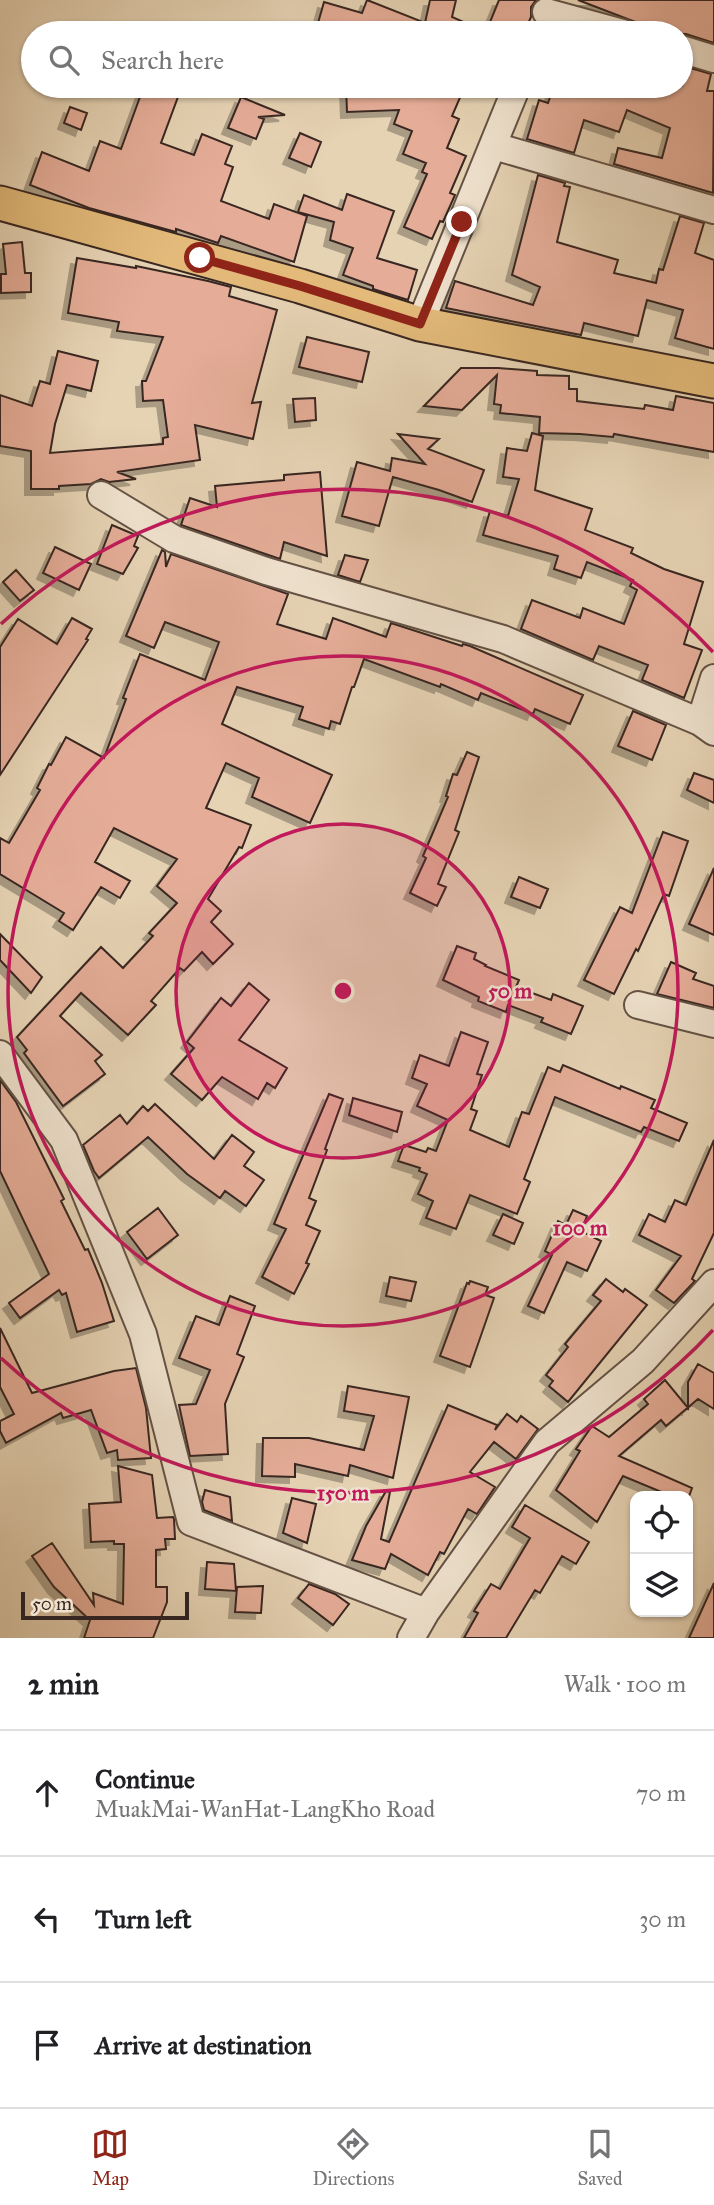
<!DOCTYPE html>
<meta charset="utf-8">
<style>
body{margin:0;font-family:"IM FELL Great Primer",serif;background:#f2f2f2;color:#202124}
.controls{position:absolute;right:21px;bottom:21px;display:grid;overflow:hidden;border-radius:14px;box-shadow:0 2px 5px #0004}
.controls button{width:63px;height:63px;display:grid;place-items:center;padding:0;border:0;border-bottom:2px solid #e0e0e0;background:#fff;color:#202124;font:35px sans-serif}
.scale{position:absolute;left:21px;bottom:18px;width:168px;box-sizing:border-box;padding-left:7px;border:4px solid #382720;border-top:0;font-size:19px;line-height:24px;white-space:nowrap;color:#382720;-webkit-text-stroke:5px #efe2ce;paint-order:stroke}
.stop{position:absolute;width:21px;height:21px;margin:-16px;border:5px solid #8f2418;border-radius:50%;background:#fff}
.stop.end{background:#8f2418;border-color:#fff;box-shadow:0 2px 7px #0008}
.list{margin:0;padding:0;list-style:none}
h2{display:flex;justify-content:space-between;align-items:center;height:91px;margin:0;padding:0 28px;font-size:30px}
h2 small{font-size:23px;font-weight:400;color:#757577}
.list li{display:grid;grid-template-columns:46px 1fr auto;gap:21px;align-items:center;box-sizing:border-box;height:126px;padding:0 28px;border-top:2px solid #e0e0e0}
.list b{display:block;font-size:26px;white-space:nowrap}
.list p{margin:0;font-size:23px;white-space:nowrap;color:#757577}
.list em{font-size:23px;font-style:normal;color:#757577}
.icon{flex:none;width:38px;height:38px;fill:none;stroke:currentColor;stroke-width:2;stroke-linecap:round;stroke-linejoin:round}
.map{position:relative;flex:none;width:714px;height:1638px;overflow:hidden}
.search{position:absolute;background:#fff;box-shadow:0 2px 5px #0004;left:21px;right:21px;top:21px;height:77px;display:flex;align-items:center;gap:18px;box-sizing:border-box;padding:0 24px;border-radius:38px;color:#757577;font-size:26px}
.sheet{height:469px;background:#fff}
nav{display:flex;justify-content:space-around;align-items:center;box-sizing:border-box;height:98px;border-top:2px solid #e0e0e0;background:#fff;font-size:19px;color:#757577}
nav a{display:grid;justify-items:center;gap:4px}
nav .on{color:#8f2418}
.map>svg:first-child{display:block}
.building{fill:#e5ad98;stroke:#382720;stroke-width:2;filter:url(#shadow)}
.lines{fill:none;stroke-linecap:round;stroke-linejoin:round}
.minor-casing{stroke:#645245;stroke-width:30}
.major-casing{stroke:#382720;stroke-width:37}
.minor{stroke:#efe2ce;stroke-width:26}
.major{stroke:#e3ba7a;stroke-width:33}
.route{stroke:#8f2418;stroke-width:9}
.ring{fill:none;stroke:#c2185b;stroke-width:3.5}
.centre{fill:#c2185b;stroke:#efe2ce;stroke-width:3.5}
.ring-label{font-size:21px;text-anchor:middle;font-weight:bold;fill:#c2185b;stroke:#efe2ce;stroke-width:5;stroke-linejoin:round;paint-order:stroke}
</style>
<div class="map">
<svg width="714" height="1638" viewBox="0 0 714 1638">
<defs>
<filter id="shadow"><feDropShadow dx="-6" dy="6" stdDeviation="0" flood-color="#0004"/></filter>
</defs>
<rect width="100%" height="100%" fill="#e6d3b4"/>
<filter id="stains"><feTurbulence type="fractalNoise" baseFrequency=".00286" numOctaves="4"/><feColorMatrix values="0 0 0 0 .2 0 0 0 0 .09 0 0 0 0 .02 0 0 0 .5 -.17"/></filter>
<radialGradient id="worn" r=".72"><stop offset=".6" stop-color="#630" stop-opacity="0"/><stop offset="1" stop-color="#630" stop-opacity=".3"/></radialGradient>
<!-- building -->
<path class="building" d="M367,0L425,23L430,0H456L452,17L486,32L499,0H536L531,7V17L524,33H327L316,30L324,2L362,13Z
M578,0H714V43L686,34L664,33Z
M687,67L711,74L707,91H714L713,193L614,164L618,148L662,158L670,128L627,110L619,132L584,120L574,153L527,139L539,100L548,103L554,86H682Z
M144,86H182L161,143L194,155L202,134L232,146L225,164L233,167L221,201L269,219L274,204L307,216L294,262L221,236L218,243L176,229V232L89,208L30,185L42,152L89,171L100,141L121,149Z
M382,86H465L452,116L459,119L447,148L466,156L450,193L455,195L443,222L440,221L432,239L404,227L427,174L422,172L426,163L403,154L412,131L394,124L399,110L347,112L346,87Z
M241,97L285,115L258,117L264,119L256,139L228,128Z
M70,107L87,113L81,130L64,123Z
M300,133L321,142L311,167L289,158Z
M538,175L565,183L564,186L570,187L557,242L618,260L614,273L656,283L659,269L663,270L680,216L704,223L695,253L714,260V349L675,338L683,310L647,300L638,336L584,323L581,335L446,308L455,281L533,305L540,287L512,275Z
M347,194L394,211L377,258L417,270L408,300L373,289V286L343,275L353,248L330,240L334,222L298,212L304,195L342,210Z
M22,242L25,273H31V292L1,293V274H6L3,244Z
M77,258L136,268V266L208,281L231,287L229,296L277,310L252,403L261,402L253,439L195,425L200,460L117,472L136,479L109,482L101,479L91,484L59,486V489H31V451L0,446V395L32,406L40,381L50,384L58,351L98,361L91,391L67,385L55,424L50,453L163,444V438L168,437L163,400L143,401L142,381H146L163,337L117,331L119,322L68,313Z
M307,337L369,352L362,382L299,367Z
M461,368H498L537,371V375L569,376V389H577V401L644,409L645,405L673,410L676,396L714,403V452L614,434L613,437L580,434L539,433L540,417L500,413L501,405L494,404L497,375L462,410L424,406Z
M315,398L316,420L295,422L293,399Z
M532,433L543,436L535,490L592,509L585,530L633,548L631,553L664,569L703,582L684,644L702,650L684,698L642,680L648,665L599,646L593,660L521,629L532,600L580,618L583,608L624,624L637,590L630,586L633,580L587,562L581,578L554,569L558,556L483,535L490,511L508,516L519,479L503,477L507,448L527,451Z
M398,434L439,439L428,449L484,470L472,502L439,490L393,477L379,526L342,516L357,462L390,471L392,458L425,464Z
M320,472L327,556L284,542L280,559L181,525L190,498L217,507L215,486L284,480V475Z
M112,525L138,536L134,546L138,548L123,574L97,564Z
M55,547L91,564L79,590L43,573Z
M162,550L165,552L166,567L171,554L288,594L277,624L326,639L333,618L386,637L391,623L462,646L463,644L470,646L583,695L570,724L535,709L533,714L481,693L478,700L441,684L440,687L364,659L354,687H352L340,724L331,721L329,729L299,719L303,707L237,687L222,724L332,775L310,823L252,797L259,778L226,763L206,808L251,825L242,848L239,847L208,899L221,911L211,922L233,944L213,964L202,952L184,971L180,968L151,1001L156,1005L128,1035L81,993L60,1016L102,1055L95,1061L105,1074L63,1106L24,1053L27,1050L17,1037L101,947L123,968L153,936L149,933L177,903L157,886L177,859L114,828L95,862L130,881L120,898L101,887L73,930L59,921L64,913L0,874V838L9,843L40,790L37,788L49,764L51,765L66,737L104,758L126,699L123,698L140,654L205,680L219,642L165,622L154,648L126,636Z
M345,555L368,560L360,582L338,575Z
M16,570L34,590L20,601L3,582Z
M72,618L92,629L86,639L88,640L0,775V647L18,619L57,644Z
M633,711L666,725L652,760L618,746Z
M467,752L479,757L455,830L459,832L438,884L446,887L437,906L410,893L426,858L423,856L448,797L446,796L453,774L457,775Z
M694,773L714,780V803L687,790Z
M663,832L688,841L669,896L664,894L638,951L636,949L614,994L584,980L620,907L632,913Z
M714,868V935L689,924Z
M519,877L548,889L540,908L511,897Z
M0,934L42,977L31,993L0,960Z
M457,946L476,953L474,959L486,965L485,966L519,980L516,987L551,1000L553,994L583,1006L571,1034L541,1022L543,1018L508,1005L506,1012L478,1001L479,997L443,980Z
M671,962L696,973L693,979L714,986V1008L657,994Z
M249,983L269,1000L239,1040L287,1068L275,1088L267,1083L258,1099L222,1077L202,1100L171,1074L194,1048L187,1042L221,998L231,1006Z
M461,1032L488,1042L477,1074L482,1075L471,1109L477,1111L470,1130L509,1147L522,1112L529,1114L548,1067L560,1072L563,1065L620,1089L621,1086L655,1100L651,1108L687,1123L679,1141L644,1127L641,1132L555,1097L524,1179L530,1182L517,1214L470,1195L456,1229L426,1218L433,1201L418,1194L427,1174L419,1171L420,1168L398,1161L404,1145L426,1152L428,1148L436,1151L448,1120L417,1106L427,1084L412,1078L420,1055L449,1066Z
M0,1080L16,1102L64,1199L61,1201L85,1250L88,1249L102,1283L114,1321L77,1332L66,1293L62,1295L59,1290L20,1318L9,1303L49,1274L0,1171Z
M329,1094L343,1099L325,1149L327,1150L309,1198L316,1201L306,1225L320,1231L306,1263L309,1264L294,1294L262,1277L286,1229L274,1224Z
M353,1098L402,1112L397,1132L349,1115Z
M155,1104L214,1159L232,1135L254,1152L244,1166L264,1180L246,1206L225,1191L220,1198L187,1174L148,1137L99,1178L94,1171L83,1145L120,1115L127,1124L143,1106L148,1111Z
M714,1140V1233L692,1279L695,1281L674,1303L656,1290L681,1256L639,1235L649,1214L665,1222L675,1200L686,1205Z
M158,1208L178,1235L147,1259L127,1232Z
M573,1210L587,1216L581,1231L601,1241L587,1271L567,1262L544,1313L528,1306L552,1255L545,1251L558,1221L566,1225Z
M503,1214L523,1223L514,1244L493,1235Z
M390,1277L416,1282L411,1301L386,1296Z
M606,1279L623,1292L625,1289L647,1305L568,1402L549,1386L553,1381L546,1375L568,1347L565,1344L601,1301L593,1295Z
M470,1281L488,1287L485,1295L494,1298L470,1367L440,1356L467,1283L469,1284Z
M230,1296L255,1306L237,1354L244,1357L225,1404L228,1454L190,1456L179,1405L196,1404L210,1370L179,1358L196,1316L219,1325Z
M0,1328L32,1393L114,1371L136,1368L146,1408L151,1458L118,1460L117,1450L107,1453L91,1410L63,1418L61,1413L6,1443L0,1431V1421L14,1414L0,1387Z
M698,1364L714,1373V1409L698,1399L666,1426L661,1420L619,1456L692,1488L688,1499V1496H671L623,1476L597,1522L556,1490L580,1451L576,1449L592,1426L609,1437L648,1404L644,1399L665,1380L688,1408V1382Z
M348,1386L409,1397L393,1478L350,1465L348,1476L295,1464V1477L262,1476L263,1438H309L364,1450L374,1416L344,1411Z
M448,1405L497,1425L495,1430L507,1414L517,1422L521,1416L538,1429L516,1459L494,1442L470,1472L495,1487L477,1514L468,1509L444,1554L440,1552L428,1575L391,1554L385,1569L352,1560L366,1526L386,1491L390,1492L381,1539L389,1542Z
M118,1466L152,1475L157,1518L173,1517L174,1519L175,1539H165L166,1549L156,1550V1587H167V1602L153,1638H84L90,1620L54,1587L32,1556L52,1543L94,1605L93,1593L123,1604L124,1544H114V1541L91,1542L89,1504L121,1502Z
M205,1490L230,1497L232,1521L204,1510L202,1502Z
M292,1498L316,1504L307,1543L283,1533Z
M525,1505L589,1542L576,1564L562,1556L540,1593L535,1590L506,1638H464L478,1613L474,1611L491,1584L500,1589L530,1538L512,1527Z
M207,1562L234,1564L236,1591L205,1589Z
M714,1583V1638H689Z
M309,1584L335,1594L349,1604L333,1625L298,1598Z
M263,1586L261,1613L235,1612L237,1587Z"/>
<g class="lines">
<defs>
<path id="minor" d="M546,12L623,33
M681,49L714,59
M494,146L714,210
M420,324L517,86
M101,495L174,539L266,571L503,639L700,722
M714,678L700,722L714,732
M638,1005L714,1024
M0,1054L64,1140L143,1334L191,1522L426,1612
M411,1638L426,1612L547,1442L643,1361L714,1283"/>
<path id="major" d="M0,203L300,286L420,324L714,381"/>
</defs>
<!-- minor casing -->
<use href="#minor" class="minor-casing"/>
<!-- major casing -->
<use href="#major" class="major-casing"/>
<!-- minor -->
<use href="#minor" class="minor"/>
<!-- major -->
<use href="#major" class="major"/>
</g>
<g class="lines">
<!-- route -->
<path class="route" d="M200,258L300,286L420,324L462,222"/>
</g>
<!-- distance rings -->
<circle cx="343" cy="991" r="167" fill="#c2185b" fill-opacity=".12"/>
<g class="ring">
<circle cx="343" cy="991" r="167"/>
<circle cx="343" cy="991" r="335"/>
<path d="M713 1330A502 502 0 0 1 1 1358M1 624A502 502 0 0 1 713 652"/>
</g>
<circle cx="343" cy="991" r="10" class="centre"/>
<g class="ring-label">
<text x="510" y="998">50 m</text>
<text x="580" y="1235">100 m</text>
<text x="343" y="1500">150 m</text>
</g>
<rect width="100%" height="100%" filter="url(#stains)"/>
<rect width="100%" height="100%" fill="url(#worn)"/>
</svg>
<div class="controls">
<button><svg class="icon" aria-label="locate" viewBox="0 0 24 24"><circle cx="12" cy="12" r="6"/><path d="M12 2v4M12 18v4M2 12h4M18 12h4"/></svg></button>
<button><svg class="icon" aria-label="layers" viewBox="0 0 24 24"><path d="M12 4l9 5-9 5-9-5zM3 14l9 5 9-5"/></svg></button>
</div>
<div class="scale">50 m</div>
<div class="stop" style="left:200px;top:258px"></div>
<div class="stop end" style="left:462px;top:222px"></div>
<div class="search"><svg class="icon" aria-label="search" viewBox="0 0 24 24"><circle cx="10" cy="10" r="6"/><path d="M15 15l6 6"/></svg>Search here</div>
</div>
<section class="sheet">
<h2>2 min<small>Walk · 100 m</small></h2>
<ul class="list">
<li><svg class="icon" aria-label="ahead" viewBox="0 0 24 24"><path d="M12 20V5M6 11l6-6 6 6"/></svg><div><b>Continue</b><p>MuakMai-WanHat-LangKho Road</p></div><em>70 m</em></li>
<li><svg class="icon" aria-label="left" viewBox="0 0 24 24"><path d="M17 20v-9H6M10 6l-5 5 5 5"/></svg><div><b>Turn left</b></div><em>30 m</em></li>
<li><svg class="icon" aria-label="arrive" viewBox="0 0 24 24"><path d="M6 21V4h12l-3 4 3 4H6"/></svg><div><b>Arrive at destination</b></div></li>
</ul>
</section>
<nav>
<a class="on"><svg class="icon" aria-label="map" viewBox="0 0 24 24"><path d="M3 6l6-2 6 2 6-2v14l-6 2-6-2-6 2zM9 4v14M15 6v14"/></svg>Map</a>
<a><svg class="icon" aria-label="directions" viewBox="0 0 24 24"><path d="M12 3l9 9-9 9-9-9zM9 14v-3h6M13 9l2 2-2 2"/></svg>Directions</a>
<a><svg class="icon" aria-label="saved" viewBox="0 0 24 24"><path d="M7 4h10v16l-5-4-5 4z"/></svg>Saved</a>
</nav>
